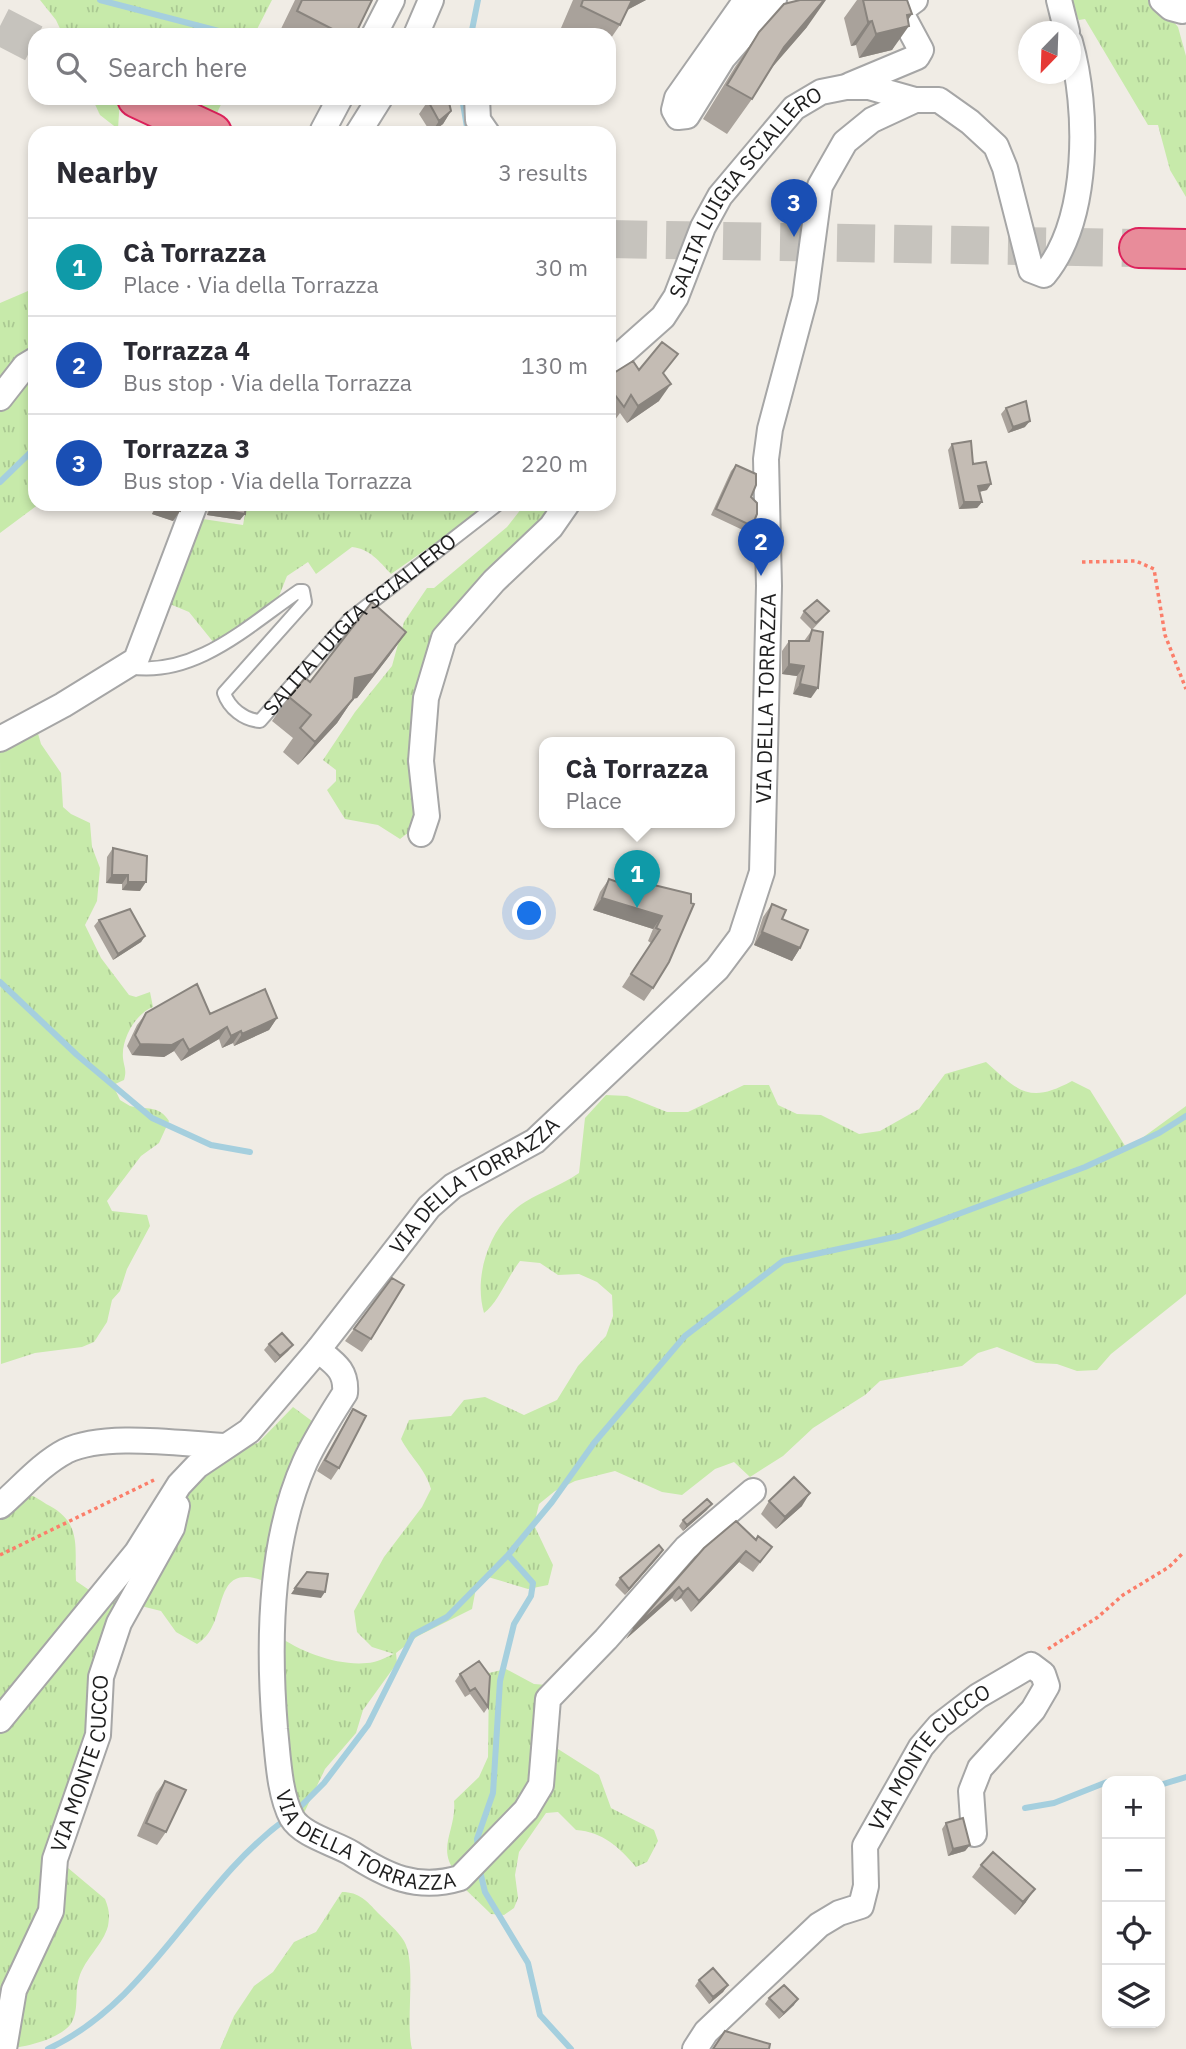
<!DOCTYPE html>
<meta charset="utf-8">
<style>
body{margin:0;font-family:"IBM Plex Sans",sans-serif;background:#f2f2f3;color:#2b2b33}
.controls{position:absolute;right:21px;bottom:21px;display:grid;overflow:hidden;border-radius:14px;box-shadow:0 4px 10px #0003}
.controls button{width:63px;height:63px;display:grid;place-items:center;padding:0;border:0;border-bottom:2px solid #e1e1e2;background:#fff;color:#2b2b33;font:35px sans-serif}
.compass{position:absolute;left:1018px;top:21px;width:63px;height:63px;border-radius:50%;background:#fff;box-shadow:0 4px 10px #0003;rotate:203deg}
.you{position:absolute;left:530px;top:914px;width:24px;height:24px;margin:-18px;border:5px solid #fff;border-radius:50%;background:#1a73e8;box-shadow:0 0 0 10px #1a73e833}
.badge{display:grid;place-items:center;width:46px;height:46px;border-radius:50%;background:#cd0700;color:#fff;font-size:23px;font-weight:700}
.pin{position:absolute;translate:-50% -58px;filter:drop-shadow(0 2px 4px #0008)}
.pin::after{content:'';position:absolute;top:37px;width:24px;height:21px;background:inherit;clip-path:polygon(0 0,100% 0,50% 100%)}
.popup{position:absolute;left:539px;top:737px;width:196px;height:91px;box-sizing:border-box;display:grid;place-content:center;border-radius:14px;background:#fff;filter:drop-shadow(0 2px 5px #0005);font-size:23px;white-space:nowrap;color:#7c7c81}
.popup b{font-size:26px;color:#2b2b33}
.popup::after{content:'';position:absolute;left:50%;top:100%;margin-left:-14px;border:14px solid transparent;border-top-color:#fff}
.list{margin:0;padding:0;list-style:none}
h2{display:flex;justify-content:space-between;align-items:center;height:91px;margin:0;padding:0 28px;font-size:30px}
h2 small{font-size:23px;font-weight:400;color:#7c7c81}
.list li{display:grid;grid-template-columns:46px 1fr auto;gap:21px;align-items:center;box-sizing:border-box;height:98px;padding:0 28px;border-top:2px solid #e1e1e2}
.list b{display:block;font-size:26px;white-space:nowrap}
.list p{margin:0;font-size:23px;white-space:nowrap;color:#7c7c81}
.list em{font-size:23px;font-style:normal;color:#7c7c81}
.icon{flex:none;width:38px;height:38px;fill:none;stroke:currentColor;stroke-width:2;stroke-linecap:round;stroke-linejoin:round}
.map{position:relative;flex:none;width:1186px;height:2049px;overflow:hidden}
.search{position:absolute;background:#fff;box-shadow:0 4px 10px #0003;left:28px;top:28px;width:588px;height:77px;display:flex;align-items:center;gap:18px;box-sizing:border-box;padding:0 24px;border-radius:21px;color:#7c7c81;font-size:26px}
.panel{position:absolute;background:#fff;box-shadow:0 4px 10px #0003;left:28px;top:126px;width:588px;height:385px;border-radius:21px}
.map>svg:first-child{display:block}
.grass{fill:url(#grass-tufts)}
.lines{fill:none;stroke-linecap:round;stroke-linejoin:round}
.stream{stroke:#a5cfde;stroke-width:6}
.highway-tunnel{stroke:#c6c3bd;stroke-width:38;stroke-dasharray:38 19;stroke-linecap:butt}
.lane-casing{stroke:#a6a6a6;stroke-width:16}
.street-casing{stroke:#a6a6a6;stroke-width:28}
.highway-casing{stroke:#dd225c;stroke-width:42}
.path{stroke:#fb7e6a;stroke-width:3.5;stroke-dasharray:3.5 3.5;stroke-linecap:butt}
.lane{stroke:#fff;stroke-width:12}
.street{stroke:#fff;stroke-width:24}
.highway{stroke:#e88c9a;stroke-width:38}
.wall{fill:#a9a29b}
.shaded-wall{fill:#89847e}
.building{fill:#c4bcb4;stroke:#89847e;stroke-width:2}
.labels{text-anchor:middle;stroke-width:6;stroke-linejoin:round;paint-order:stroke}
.street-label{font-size:21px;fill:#1f1f1f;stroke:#fff}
</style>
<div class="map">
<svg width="1186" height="2049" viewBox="0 0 1186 2049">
<defs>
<pattern id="grass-tufts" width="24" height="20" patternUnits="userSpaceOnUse" patternTransform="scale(1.75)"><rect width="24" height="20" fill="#c7eaaa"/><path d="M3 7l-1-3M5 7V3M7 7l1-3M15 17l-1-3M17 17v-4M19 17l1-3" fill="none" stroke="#aac892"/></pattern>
</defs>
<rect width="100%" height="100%" fill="#f0ece5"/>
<!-- grass -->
<path class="grass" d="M40,0H272L254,35H63L56,20Z
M1068,0H1155L1178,27L1186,56V197L1170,170L1158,125H1148L1085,19L1079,20Z
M92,98H120L118,129L100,115Z
M181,98H224L217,113Z
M35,288V349L0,389V303Z
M35,368V504H39L0,533V410Z
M247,504H491L391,574C379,561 370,549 352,547L316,574L308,562L287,576L277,601L214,643L189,612L165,602L196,518L243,525Z
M525,504H559L443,629L421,806L413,829L400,839L378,825L345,819L327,790L336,781V770L323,760L355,712L392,666L404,622L427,588H434L507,527Z
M37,730L41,744L61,773L63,807L71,814L90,823L92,847L100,868L97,901L85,925L101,958L129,995L136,997L150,992L153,1007C136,1013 121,1039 123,1058C124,1067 127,1070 124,1080L113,1085L120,1100L130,1106C147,1110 159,1105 169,1121L159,1143L141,1156L107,1201L112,1211L147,1215L150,1226L127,1269L120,1291L112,1300L107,1322L94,1342L82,1347L35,1353L1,1364L0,745Z
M986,1062C1019,1092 1030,1104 1072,1081L1090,1090L1127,1149L1186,1106V1294L1111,1354L1097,1370L1077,1371L1057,1364L1036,1363L997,1347L978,1353L962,1366L880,1381L865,1395L813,1428L783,1456L750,1477L734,1462L715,1469L682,1495L662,1492L615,1471L575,1481L555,1491L539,1504L534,1525L553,1565L548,1585L528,1589L488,1577L476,1588L472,1609L418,1636L396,1653L397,1663L363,1710L356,1733L325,1769L304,1813L294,1806L277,1635C300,1652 338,1666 367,1663C376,1663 386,1657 394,1654L372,1647L357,1632L354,1611L384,1557L422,1507L431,1489C425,1468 411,1458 401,1439L409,1420L451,1416L464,1400L485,1397L524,1415L557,1400L578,1366L606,1336L613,1316L612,1295L597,1282L579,1274L558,1275L540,1263L520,1261C508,1276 498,1303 484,1313C473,1275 490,1224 525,1202C543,1191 562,1185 579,1173L585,1118L606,1095L627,1096L667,1112H688L744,1085H769L778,1105L797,1114L821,1115L859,1134L880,1131L919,1109L945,1074Z
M293,1407L316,1424L269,1583C207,1557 232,1624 197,1644L176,1632L161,1611L137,1605L195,1480L240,1448L258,1443Z
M25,1494C37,1496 40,1501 50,1506C83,1524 74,1550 76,1581L95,1594L149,1552L49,1852L105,1899C109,1909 110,1915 108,1926C103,1945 85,1958 79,1978C74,1993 80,2012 70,2025C56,2041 19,2049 0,2049V1515Z
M506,1669L534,1684L547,1685L532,1789L457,1874C435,1849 457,1830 454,1801L479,1777L488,1757L489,1673Z
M553,1736L558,1749L599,1775L611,1808L654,1830L658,1841L647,1862L636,1867C619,1847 603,1832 576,1830L558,1812L546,1813L519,1852L515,1875L518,1898L514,1908L504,1915L491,1914L462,1886L499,1843Z
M342,1892C359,1892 367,1901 378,1913C386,1921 398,1931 404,1941C417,1963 405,2021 412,2049H220L234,2016L254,1986L273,1972L294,1942L316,1932Z"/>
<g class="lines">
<!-- stream -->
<path class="stream" d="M100,0L234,35
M471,35L478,0
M462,98L468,133
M0,482L35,448
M0,982L77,1055L152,1118L211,1145L250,1152
M1112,1781H1135
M1160,1785L1186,1777
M1025,1808L1054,1803L1107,1782
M295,1812L324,1783L368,1725L413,1635L447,1617L508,1555L552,1502L594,1443L685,1336L783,1261L899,1236L1085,1167L1159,1133L1186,1116
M478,1849L477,1839L493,1793L500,1681L514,1624L531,1596L533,1583L508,1555
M479,1867L485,1892L528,1963L540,2015L571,2049
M48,2049C151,2001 196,1884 286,1819"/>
<!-- highway-tunnel -->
<path class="highway-tunnel" d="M0,26L35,44
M609,239L1139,248"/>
<defs>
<g id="lane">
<path id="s1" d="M129,667C195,678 249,625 299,591H303L305,602L224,693C229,708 244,720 260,721L350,619L498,504"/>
</g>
<g id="street">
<path d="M746,0L677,98L674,110L678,117L687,116L723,58L774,0"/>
<path d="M1059,0L1067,32"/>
<path d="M1162,0L1171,8L1182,11L1186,8"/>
<path d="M374,35L392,0"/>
<path d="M416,35L431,0"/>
<path d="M850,85L917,57L921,50L900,11L915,0"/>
<path d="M477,98L478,120L487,133"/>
<path d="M323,130L340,98"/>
<path d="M358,133L380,98"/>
<path id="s2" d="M609,365L663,317L676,297L703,227L720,196L794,108L821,92L846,87H869L915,100"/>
<path d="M0,398L25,366L35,360"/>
<path d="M0,739L63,705L136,660L195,504"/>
<path d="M421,834L427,816L421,761L426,698L444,638L494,581L551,527L567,504"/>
<path id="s3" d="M318,1350C334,1363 347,1370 345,1393C331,1415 316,1438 305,1462C269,1542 268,1643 275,1729C278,1756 279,1794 292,1818C302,1835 334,1843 351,1853C386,1876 417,1891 460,1878L526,1810L541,1785L548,1699L606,1639L686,1548L753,1491"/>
<path d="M0,1506C21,1488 41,1464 66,1451C105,1432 181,1444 225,1446"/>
<path id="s4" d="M0,1720L137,1552L179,1485L197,1466L249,1431L318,1350L429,1207L453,1186L535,1141L717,969L741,937L762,872L769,586L766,459L770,429L805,298L820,186L845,142L872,120L915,100H939L970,122L996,146L1005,168L1031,270L1044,275C1090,220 1089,109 1070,42"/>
<path id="s5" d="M4,2049L14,1990L51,1911L55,1859L98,1735L101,1677L119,1623L172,1528L177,1506"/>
<path id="s6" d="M695,2049L706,2032L819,1925L839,1913L861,1906L866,1886L865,1846L921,1747L939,1726L978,1696L1031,1665L1043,1674L1047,1686L1033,1710L980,1768L971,1791L974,1834"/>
</g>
<path id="highway" d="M137,98L212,133
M1139,248L1186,249"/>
</defs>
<!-- lane casing -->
<use href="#lane" class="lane-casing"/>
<!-- street casing -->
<use href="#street" class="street-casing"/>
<!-- highway casing -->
<use href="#highway" class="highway-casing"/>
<!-- path -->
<path class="path" d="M1082,562L1136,561L1154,569L1165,635L1186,689
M0,1555L154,1480
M1048,1649L1098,1617L1123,1595L1169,1567L1184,1552"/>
<!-- lane -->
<use href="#lane" class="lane"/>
<!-- street -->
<use href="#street" class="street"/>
<!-- highway -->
<use href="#highway" class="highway"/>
</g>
<!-- wall -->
<path class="wall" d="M295,0H372L355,35H278Z
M573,0H646L628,9L620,25L609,41V35H558Z
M857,0H907L908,20L892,50L859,58L856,45L851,46L844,18Z
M807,27L770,70L752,99L727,134L703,119L735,67L759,32Z
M428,101L451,111L443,124L431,133L419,114Z
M639,370L663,374L659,401L627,423L620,413L612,424L609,419V376Z
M1006,408L1025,427L1008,433L1001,414Z
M952,444L973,464L987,490L979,492L982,502L977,508L959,509L948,450Z
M736,465L752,526L747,532L711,515L731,471Z
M156,504H182L180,511L173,521L152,514Z
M209,504H246L240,520L207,515Z
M804,611L824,617L812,630L800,618Z
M812,630L811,698L793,694L797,676L782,674V651L789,641H804Z
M390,655L357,698L353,699L337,723L298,765L283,752L293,738L272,721L289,697L310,682Z
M113,848L140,891L122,890V884L106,883L107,857Z
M621,877L691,894L653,988L644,1001L622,987L651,943L648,941L653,929L593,910L600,892L609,879L617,882Z
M772,904L782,919L800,948L792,961L754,945L763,917Z
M99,920L145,936L141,942L113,960L94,926Z
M146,1013L210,1014L277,1018L269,1030L234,1046L233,1043L222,1048L219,1039L181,1061L174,1051L164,1057L132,1055L127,1046L137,1025Z
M354,1329L371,1339L362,1352L345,1341Z
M269,1344L293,1345L288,1351L275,1363L264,1350Z
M353,1409L339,1468L331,1480L317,1471L346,1420Z
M769,1501L802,1506L776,1529L761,1514Z
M707,1510L683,1531L679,1526L683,1520Z
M756,1540L772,1547L753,1572L739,1562L691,1612L681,1598L675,1602L672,1598L626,1639L633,1629L704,1548Z
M659,1556L625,1595L615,1585L620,1578Z
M479,1661L488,1707L484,1713L470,1694L465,1697L455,1681L460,1674Z
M165,1781L166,1832L157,1845L137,1836L156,1793Z
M946,1823L970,1845L965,1851L948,1856L942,1829Z
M981,1865L1026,1902L1015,1915L972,1877Z
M699,1980L728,1985L723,1992L709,2004L695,1986Z
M769,1998L794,2005L779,2019L765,2004Z"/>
<!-- shaded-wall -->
<path class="shaded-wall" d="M628,0H646L618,15Z
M824,0H826L807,27L760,81L784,47Z
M912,14L903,28L909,26L892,50L859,58L876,34L907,15Z
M872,21L856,45L851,46L868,22Z
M451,111L443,124L431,133L439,121Z
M671,384L659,401L627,423L638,406Z
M1030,421L1025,427L1008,433L1013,427Z
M991,484L987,490L974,493L978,486Z
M964,502H982L977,508L959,509Z
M159,504H161L180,511L173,521L152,514Z
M211,508L245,514L240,520L207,515Z
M406,632L390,655L357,698L338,701L355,678Z
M789,664L804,666L797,676L782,674Z
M800,684L818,688L811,698L793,694Z
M353,699L337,723L298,765L315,742Z
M112,875H128L122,884L106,883Z
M128,882H146L140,891L122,890Z
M602,898L662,916L653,929L593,910Z
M762,932L800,948L792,961L754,945Z
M145,936L141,942L113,960L118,954Z
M277,1018L269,1030L234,1046L242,1034Z
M227,1027L219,1039L181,1061L189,1050Z
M241,1031L233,1043L222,1048L231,1036Z
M183,1039L174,1051L164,1057L132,1055L140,1044Z
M293,1345L288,1351L275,1363L280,1356Z
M810,1493L802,1506L776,1529L785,1517Z
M712,1504L707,1510L683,1531L687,1525Z
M663,1550L659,1556L625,1595L629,1589Z
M746,1551L739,1562L691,1612L699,1601Z
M679,1587L672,1598L626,1639L633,1629Z
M295,1588L325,1592L321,1598L291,1594Z
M688,1588L681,1598L675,1602L683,1592Z
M970,1845L965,1851L948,1856L953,1849Z
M1035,1889L1026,1902L1015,1915L1023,1902Z
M728,1985L723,1992L709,2004L713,1997Z
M798,1999L794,2005L779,2019L784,2013Z"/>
<!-- building -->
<path class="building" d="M302,0H372L355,35H344L297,11Z
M583,0H632L620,25L581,6Z
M800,0H824L784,47L752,99L727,85L759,32L784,4Z
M863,0H907L912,14L907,15L909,26L876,34L872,21L868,22Z
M434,98H448L451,111L439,121L428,101Z
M662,342L678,354L663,373L671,384L638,406L631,395L624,407L609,387V376L633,361L639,370Z
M1026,401L1030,421L1013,427L1006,408Z
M971,441L973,464L986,462L991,484L978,486L982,502H964L952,444Z
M736,465L756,474V485L751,497L757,503V514L752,526L716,509Z
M161,504H182L180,511Z
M212,504H246L245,514L211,508Z
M817,600L829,611L816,623L804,611Z
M372,602L406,632L373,674L355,678L353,699L315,742L300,728L311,715L289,697L305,678L310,682Z
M812,630L823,632L818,688L800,684L804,666L789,664V641H809Z
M113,848L147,856L146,882H128V875H112Z
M621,877L691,894V903L694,904L669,962L653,988L631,974L660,930L656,928L662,916L602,898L609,879L620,883Z
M772,904L786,910L782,919L808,930L800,948L762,932Z
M130,909L145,936L118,954L99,920Z
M197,984L210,1014L265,989L277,1018L242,1034L241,1031L231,1036L227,1027L189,1050L183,1039L172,1045L140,1044L135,1035L146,1013Z
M392,1278L404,1285L371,1339L354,1329Z
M282,1333L293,1345L280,1356L269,1344Z
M353,1409L366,1416L339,1468L325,1460Z
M794,1477L810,1493L785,1517L769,1501Z
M707,1499L712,1504L687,1525L683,1520Z
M736,1521L756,1540L758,1536L772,1547L760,1562L746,1551L699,1601L688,1588L683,1592L679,1587L633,1629L704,1548Z
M659,1545L663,1550L629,1589L620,1578Z
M307,1572L328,1574L325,1592L295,1588Z
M479,1661L490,1676L488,1707L475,1688L470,1691L460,1674Z
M165,1781L186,1790L166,1832L146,1823Z
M963,1818L970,1845L953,1849L946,1823Z
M993,1852L1035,1889L1023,1902L981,1865Z
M713,1968L728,1985L713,1997L699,1980Z
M784,1985L798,1999L784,2013L769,1998Z
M725,2031L770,2044L769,2049H713Z"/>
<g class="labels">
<!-- street labels -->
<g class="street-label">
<text dy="7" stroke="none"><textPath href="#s2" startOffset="224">SALITA LUIGIA SCIALLERO</textPath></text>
<text dy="7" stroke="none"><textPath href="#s1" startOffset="516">SALITA LUIGIA SCIALLERO</textPath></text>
<text dy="7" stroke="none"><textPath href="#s4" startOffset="1330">VIA DELLA TORRAZZA</textPath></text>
<text dy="7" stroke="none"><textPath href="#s4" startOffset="721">VIA DELLA TORRAZZA</textPath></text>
<text dy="7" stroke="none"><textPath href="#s6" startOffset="394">VIA MONTE CUCCO</textPath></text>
<text dy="7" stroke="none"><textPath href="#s5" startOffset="299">VIA MONTE CUCCO</textPath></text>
<text dy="7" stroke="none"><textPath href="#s3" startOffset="572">VIA DELLA TORRAZZA</textPath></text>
</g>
</g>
</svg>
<div class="controls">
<button>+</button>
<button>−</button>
<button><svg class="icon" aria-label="locate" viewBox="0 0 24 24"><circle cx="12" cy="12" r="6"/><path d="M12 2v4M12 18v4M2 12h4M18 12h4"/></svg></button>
<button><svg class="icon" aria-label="layers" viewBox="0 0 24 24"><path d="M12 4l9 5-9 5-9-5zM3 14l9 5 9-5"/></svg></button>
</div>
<svg class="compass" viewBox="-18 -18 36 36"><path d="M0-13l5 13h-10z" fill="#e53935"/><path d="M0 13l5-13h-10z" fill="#7c7c81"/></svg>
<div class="you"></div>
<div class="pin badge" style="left:637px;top:908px;background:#0f9aa8">1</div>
<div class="popup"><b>Cà Torrazza</b>Place</div>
<div class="pin badge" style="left:761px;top:576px;background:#1a4fb4">2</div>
<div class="pin badge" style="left:794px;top:237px;background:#1a4fb4">3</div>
<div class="search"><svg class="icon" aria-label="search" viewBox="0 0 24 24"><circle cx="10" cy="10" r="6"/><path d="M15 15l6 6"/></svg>Search here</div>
<section class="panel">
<h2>Nearby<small>3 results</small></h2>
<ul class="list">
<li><span class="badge" style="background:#0f9aa8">1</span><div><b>Cà Torrazza</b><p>Place · Via della Torrazza</p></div><em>30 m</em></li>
<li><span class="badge" style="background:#1a4fb4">2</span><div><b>Torrazza 4</b><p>Bus stop · Via della Torrazza</p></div><em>130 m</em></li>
<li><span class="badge" style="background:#1a4fb4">3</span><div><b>Torrazza 3</b><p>Bus stop · Via della Torrazza</p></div><em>220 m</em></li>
</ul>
</section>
</div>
